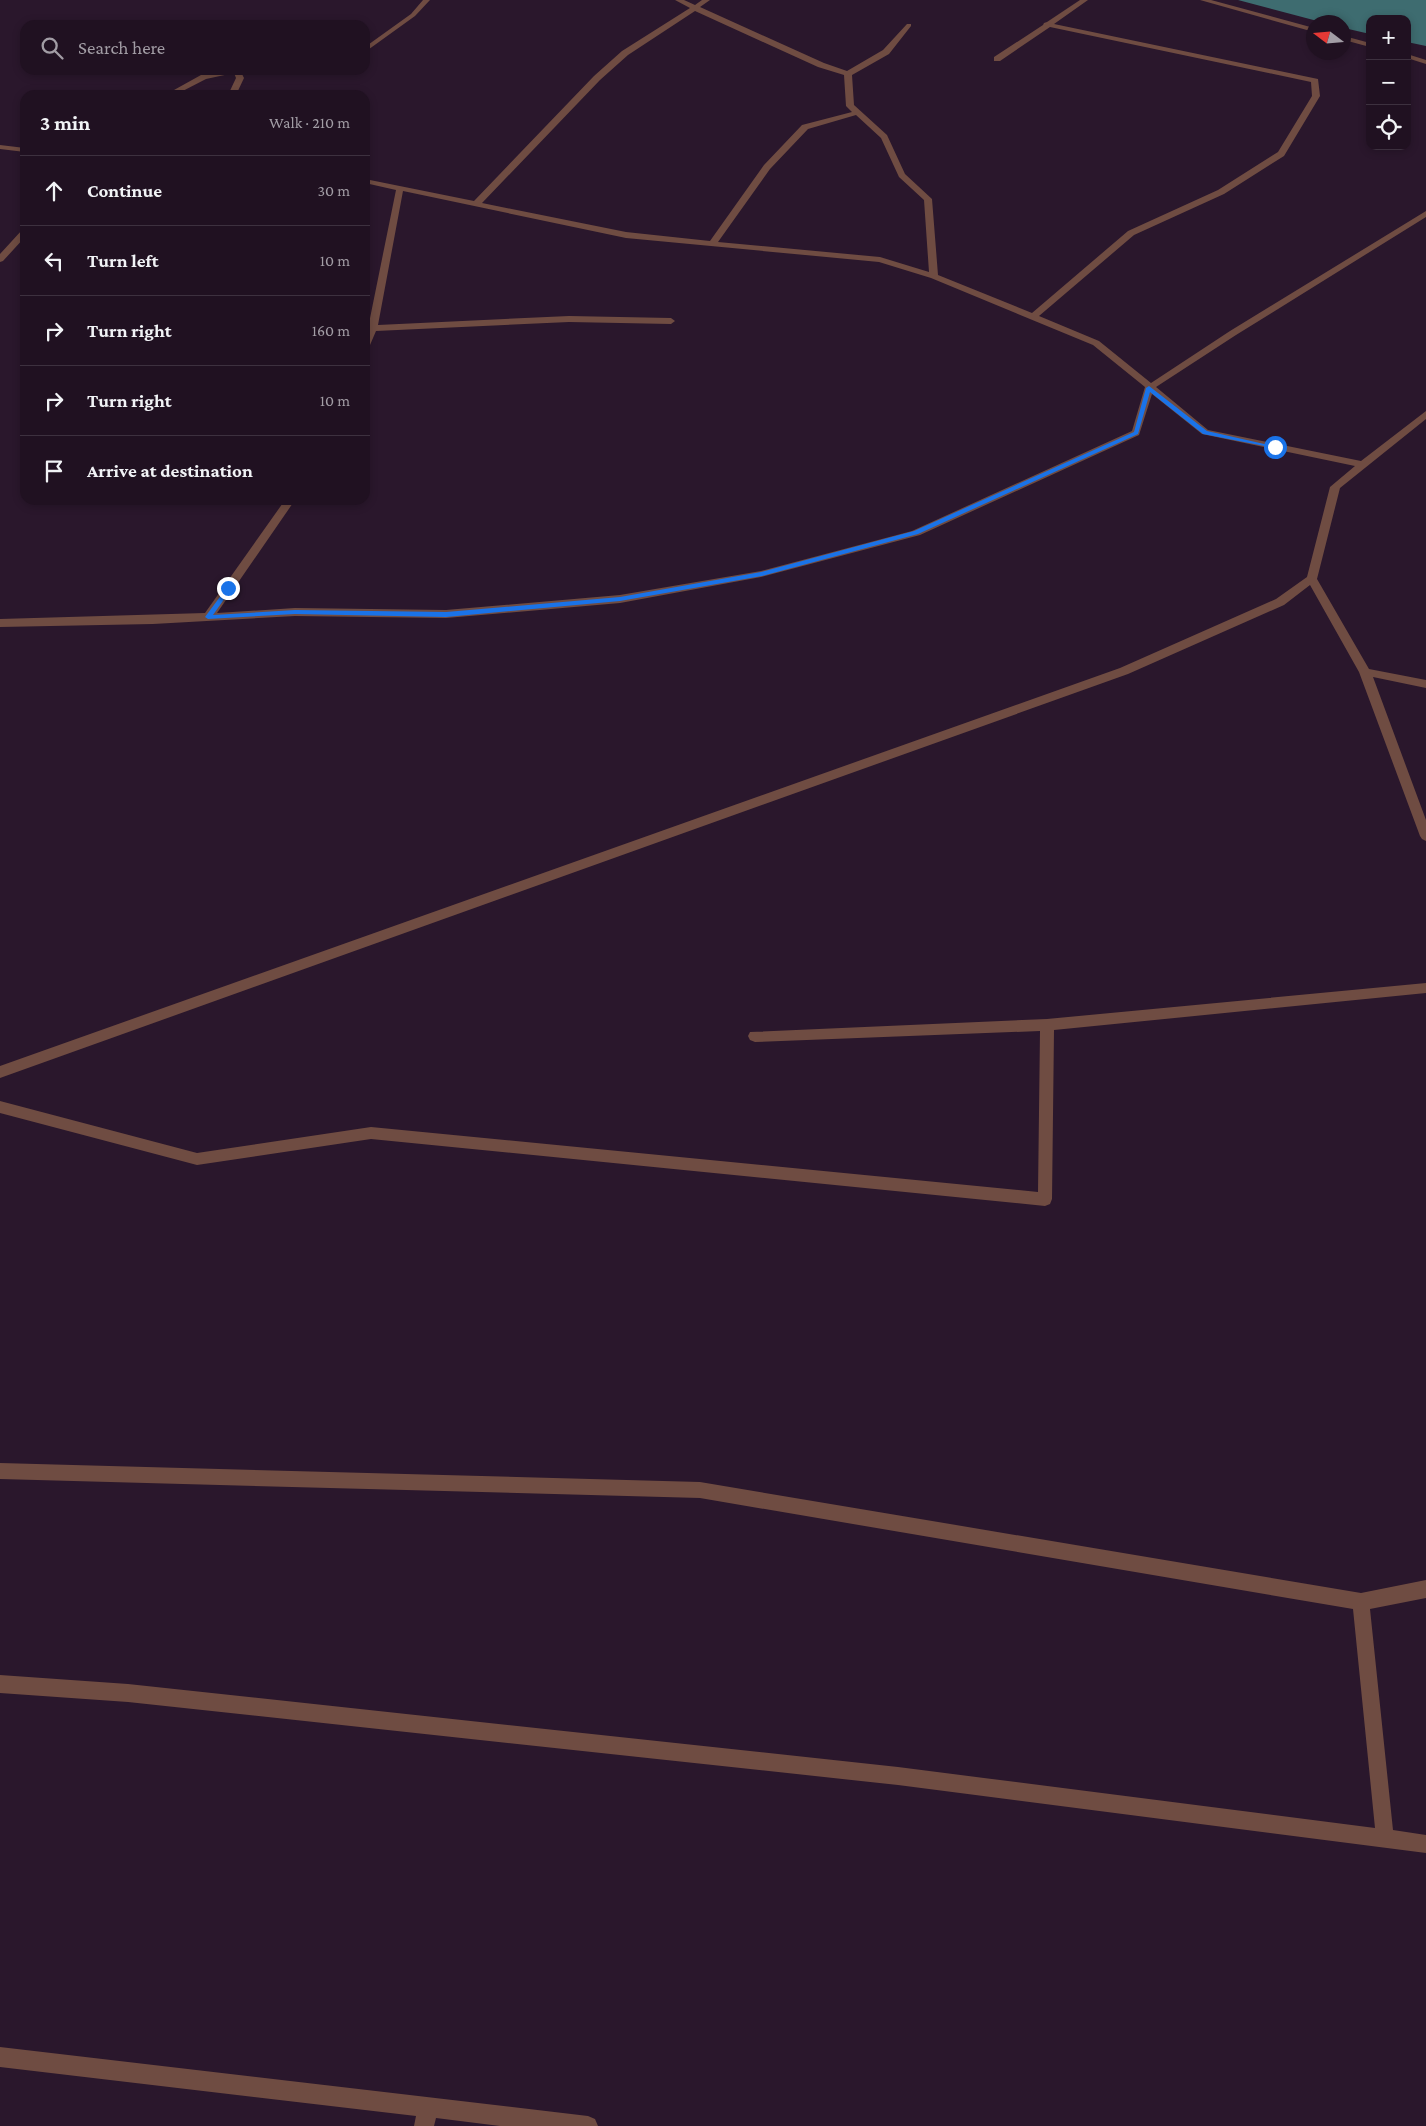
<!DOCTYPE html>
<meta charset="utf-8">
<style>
body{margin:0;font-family:"Crimson Pro",serif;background:#2d1f2e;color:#f1f3f6}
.controls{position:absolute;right:15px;top:15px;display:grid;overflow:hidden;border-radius:10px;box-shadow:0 2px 8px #0003}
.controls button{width:45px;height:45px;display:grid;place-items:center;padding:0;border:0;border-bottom:1px solid #3d313f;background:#201121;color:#f1f3f6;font:25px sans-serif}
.compass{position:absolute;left:1306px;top:15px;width:45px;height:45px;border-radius:50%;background:#201121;box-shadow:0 2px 8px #0003;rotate:286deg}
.stop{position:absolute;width:15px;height:15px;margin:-11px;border:4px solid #1a73e8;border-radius:50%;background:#fff}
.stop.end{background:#1a73e8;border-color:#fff;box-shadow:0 1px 5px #0008}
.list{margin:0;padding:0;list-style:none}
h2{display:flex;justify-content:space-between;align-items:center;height:65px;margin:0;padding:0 20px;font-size:21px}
h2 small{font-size:16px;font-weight:400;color:#a29da5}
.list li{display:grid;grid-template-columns:32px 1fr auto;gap:15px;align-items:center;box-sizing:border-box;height:70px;padding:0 20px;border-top:1px solid #3d313f}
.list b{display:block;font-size:19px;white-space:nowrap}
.list em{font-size:16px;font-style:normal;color:#a29da5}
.icon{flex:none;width:28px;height:28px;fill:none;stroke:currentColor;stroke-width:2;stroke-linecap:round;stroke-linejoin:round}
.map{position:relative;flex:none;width:1426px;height:2126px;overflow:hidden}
.search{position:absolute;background:#201121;box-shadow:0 2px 8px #0003;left:20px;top:20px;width:350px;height:55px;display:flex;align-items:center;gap:12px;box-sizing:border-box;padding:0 18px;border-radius:15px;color:#a29da5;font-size:19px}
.panel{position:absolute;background:#201121;box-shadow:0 2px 8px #0003;left:20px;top:90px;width:350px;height:415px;border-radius:15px}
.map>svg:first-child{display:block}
.water{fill:#3e6c70}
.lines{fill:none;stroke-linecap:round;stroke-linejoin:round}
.minor{fill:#6f4c42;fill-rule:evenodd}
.tertiary{fill:#6f4c42;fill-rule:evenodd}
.route{fill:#1a73e8}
</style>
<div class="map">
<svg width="1426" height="2126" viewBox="0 0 1426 2126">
<rect width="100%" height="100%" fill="#2a172c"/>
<!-- water -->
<path class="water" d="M1238,0H1426V46L1407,42V19H1370V34L1344,28V22H1321Z"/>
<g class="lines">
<!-- minor -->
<path class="minor" d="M423,0H430L415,16L365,52V47L411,14Z
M675,0H684L695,5L702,0H710L700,7L824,63L847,71L883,50L907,24H911V26L889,54L852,75L854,105L887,135L905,174L932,199L938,275L1032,313L1128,231L1218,190L1278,152L1312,96L1311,82L1050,27L1000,61H994V57L1043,25L1044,23L1047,22L1080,0H1088L1054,24L1318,79L1320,96L1284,156L1224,194L1134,235L1039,316L1099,341L1151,383L1230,331L1426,211V217L1236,335L1156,387L1208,430L1361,461L1426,411V419L1340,488L1317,579L1369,669L1426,680V688L1373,677L1426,820V841L1422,839L1420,836L1359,672L1310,585L1284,605L1128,674L0,1078V1066L1120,668L1276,599L1307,577L1330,487L1355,466L1202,434L1152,394L1139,435L920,535L761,577L620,603L446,618L295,616L153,624L0,627V619L205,613L285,500H295L217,613L295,608L446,610L620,595L761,571L912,531L1132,431L1145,387L1093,345L931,278L879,262L626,238L403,191L378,325L569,316L671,318L675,321L671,324L569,322L376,331L370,345L365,348V335L368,328L396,190L365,183V179L474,201L594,76L622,51L690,8ZM695,11L818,67L844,75L846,106L852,112L802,125L764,165L710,241L626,232L482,203L600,80L628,55ZM856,115L881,138L899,177L924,200L929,272L880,257L718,242L770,169L808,129Z
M229,70H244L241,72L244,78L236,95H228L236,78L234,73L206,79L175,95H165L201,75Z
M0,145L25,148V152L0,149Z
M25,229V237L3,261L0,262V254L22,230Z
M1426,983V993L1054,1030L1052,1199L1050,1204L1045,1206L371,1139L197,1165L0,1113V1101L197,1153L371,1127L1038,1192L1040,1031L755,1042L750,1040L748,1036L750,1032L1047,1019Z
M0,1463L700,1482L1361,1593L1426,1580V1598L1370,1609L1393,1830L1426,1835V1853L898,1785L128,1702L0,1693V1675L128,1684L898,1767L1375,1828L1353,1609L700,1498L0,1479Z
M0,2047L588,2116L595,2119L598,2126H500L436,2118L434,2126H414L416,2116L0,2067Z"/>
<!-- tertiary -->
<path class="tertiary" d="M1200,0H1211L1314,28V32Z
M1344,36L1370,43V47L1344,40Z
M1407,54L1426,60V64L1407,58Z"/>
</g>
<!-- route -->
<path class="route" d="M1149,386L1207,431L1278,447L1275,448L1203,434L1150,392L1138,434L918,534L762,576L620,601L446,617L295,614L208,619L205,617L228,586L232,588L213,615L295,610L446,612L620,597L761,572L914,531L1134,432L1146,388Z"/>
</svg>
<div class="controls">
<button>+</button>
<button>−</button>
<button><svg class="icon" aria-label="locate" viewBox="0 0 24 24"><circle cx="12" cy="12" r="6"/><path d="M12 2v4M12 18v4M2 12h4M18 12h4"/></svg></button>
</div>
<svg class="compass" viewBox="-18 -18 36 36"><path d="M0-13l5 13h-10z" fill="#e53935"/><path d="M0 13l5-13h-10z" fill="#a29da5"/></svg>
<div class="stop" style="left:1275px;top:447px"></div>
<div class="stop end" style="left:228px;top:588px"></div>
<div class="search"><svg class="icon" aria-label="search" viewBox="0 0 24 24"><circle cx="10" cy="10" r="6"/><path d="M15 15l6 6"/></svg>Search here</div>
<section class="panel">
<h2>3 min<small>Walk · 210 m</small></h2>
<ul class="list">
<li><svg class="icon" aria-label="ahead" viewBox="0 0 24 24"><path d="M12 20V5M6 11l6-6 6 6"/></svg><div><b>Continue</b></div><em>30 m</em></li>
<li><svg class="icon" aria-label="left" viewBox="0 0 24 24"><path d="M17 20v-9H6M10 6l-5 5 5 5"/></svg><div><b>Turn left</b></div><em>10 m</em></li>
<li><svg class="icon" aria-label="right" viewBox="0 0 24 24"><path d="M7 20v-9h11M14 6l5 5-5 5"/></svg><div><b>Turn right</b></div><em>160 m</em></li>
<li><svg class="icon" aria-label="right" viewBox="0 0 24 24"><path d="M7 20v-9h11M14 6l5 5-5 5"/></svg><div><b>Turn right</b></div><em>10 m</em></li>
<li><svg class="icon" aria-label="arrive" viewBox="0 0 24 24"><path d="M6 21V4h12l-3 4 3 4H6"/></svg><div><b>Arrive at destination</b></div></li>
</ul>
</section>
</div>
